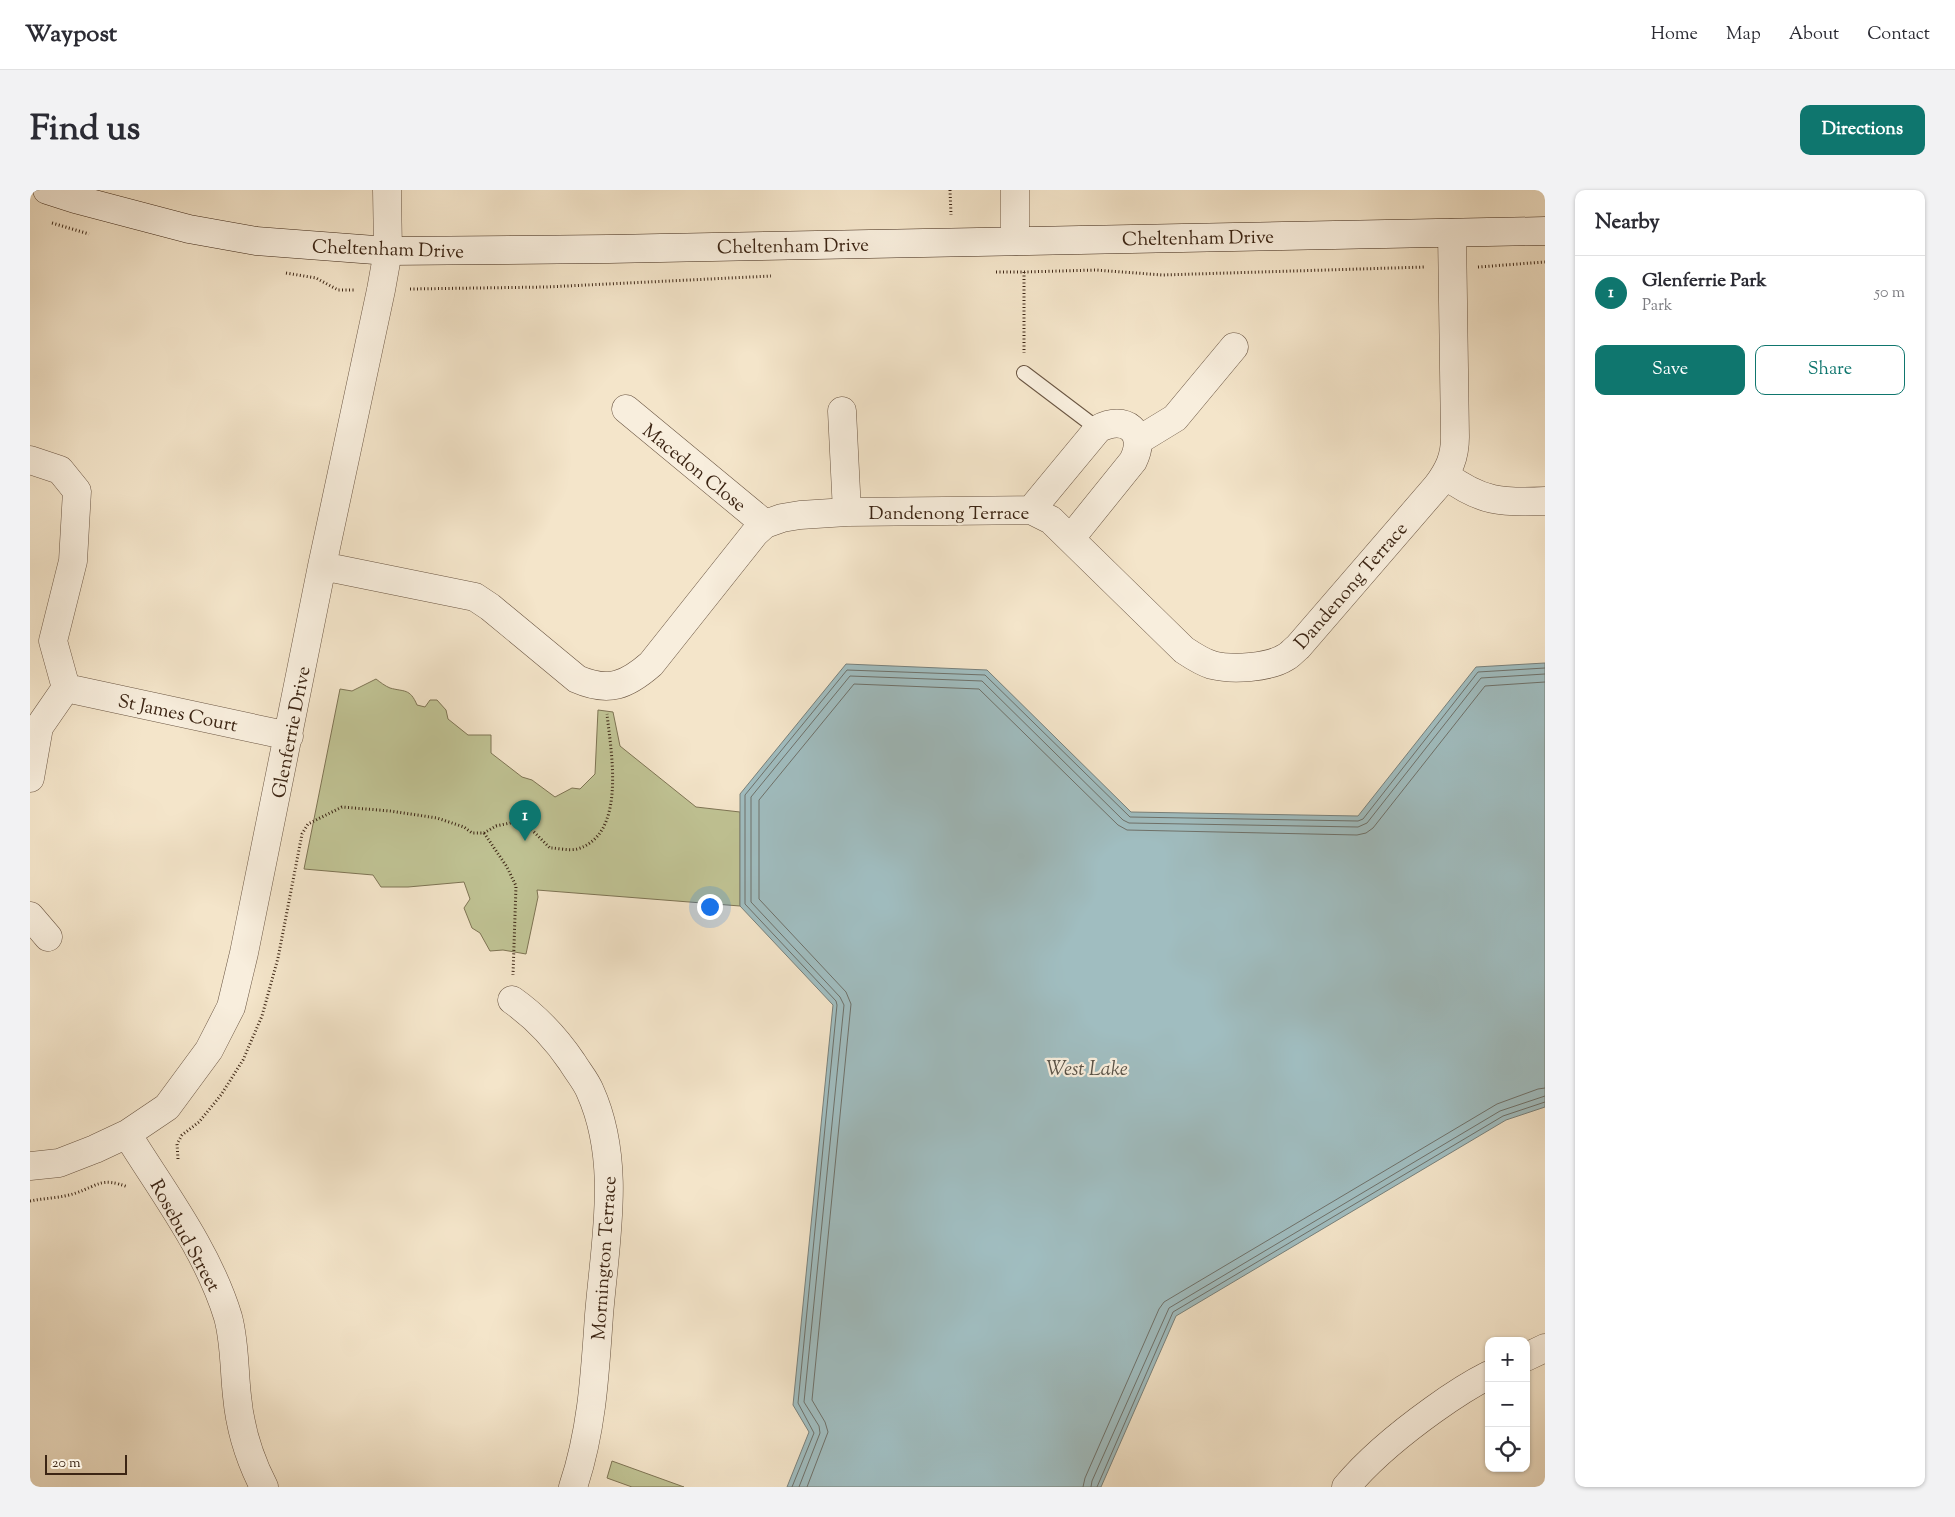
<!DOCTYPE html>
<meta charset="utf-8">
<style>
body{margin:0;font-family:"Sorts Mill Goudy",serif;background:#f2f2f3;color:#2b2b33}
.controls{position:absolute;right:15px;bottom:15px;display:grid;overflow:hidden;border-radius:10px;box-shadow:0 1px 4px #0004}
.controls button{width:45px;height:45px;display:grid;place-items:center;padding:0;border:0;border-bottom:1px solid #e1e1e2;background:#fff;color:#2b2b33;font:25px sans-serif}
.scale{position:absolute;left:15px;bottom:12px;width:82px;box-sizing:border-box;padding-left:5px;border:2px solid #3c2514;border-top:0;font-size:14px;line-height:18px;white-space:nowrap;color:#3c2514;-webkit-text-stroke:4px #f8eedd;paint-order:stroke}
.you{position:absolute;left:679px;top:716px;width:18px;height:18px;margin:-12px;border:4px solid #fff;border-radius:50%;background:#1a73e8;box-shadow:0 0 0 8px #1a73e833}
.badge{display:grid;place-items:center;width:32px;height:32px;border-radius:50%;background:#0f766e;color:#fff;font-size:16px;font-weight:700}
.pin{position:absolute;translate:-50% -41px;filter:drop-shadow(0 1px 2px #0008)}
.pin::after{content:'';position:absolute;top:26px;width:18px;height:15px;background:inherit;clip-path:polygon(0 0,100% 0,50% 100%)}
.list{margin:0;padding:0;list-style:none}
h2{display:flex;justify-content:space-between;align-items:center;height:65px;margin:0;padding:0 20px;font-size:21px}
h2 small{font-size:16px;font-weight:400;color:#7c7c81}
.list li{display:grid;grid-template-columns:32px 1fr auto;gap:15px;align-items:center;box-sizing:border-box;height:75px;padding:0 20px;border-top:1px solid #e1e1e2}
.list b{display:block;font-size:19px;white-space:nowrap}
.list p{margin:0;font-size:16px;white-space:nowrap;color:#7c7c81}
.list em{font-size:16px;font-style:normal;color:#7c7c81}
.actions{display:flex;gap:10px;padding:15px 20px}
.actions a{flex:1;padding:11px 0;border:1px solid #0f766e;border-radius:10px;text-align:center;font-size:18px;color:#0f766e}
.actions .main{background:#0f766e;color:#fff}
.icon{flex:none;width:28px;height:28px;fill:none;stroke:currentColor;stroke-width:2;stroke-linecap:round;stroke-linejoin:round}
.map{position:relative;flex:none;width:1515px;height:1297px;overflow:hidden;border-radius:10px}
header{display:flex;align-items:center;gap:30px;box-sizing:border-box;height:70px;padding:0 25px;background:#fff;border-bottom:1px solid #e1e1e2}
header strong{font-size:24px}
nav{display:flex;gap:28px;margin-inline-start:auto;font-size:18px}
.intro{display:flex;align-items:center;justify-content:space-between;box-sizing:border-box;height:120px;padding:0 30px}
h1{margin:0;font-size:35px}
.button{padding:12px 22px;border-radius:10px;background:#0f766e;color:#fff;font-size:18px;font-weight:700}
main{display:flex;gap:30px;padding:0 30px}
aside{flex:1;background:#fff;border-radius:10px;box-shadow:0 1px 4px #0004}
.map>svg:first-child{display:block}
.green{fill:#c0c394;stroke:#7e7454}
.water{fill:#a0bdc0;stroke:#78807b}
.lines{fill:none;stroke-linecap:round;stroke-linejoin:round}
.shore{stroke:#6e716a;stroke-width:1}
.service-casing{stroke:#6a5542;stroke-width:16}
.minor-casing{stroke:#6a5542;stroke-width:29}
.tertiary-casing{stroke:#6a5542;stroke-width:29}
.secondary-casing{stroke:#3c2514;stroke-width:29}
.path{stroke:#3c2514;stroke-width:3;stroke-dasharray:1 2.5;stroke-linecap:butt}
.service{stroke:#f8eedd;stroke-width:14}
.minor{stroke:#f8eedd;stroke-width:28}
.tertiary{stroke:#f8eedd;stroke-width:28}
.secondary{stroke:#f8eedd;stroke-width:28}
.labels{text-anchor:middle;stroke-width:4.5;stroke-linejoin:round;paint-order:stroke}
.street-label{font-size:19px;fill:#3c2514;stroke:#f8eedd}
.water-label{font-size:20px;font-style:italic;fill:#5a5348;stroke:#f8eedd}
</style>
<header>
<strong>Waypost</strong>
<nav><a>Home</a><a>Map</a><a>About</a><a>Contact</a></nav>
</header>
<div class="intro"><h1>Find us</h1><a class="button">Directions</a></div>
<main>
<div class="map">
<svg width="1515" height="1297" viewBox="0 0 1515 1297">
<rect width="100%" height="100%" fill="#f4e5ca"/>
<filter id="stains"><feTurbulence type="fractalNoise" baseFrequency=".004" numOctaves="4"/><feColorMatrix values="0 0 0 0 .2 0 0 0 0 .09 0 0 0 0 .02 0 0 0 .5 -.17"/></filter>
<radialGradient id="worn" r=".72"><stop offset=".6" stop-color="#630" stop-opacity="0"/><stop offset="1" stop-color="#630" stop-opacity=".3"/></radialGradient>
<!-- green -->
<path class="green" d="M346,489C350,492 355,496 360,498C374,502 380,498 387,515L395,517L400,510H407L416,520L418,529L438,545H461V563L492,587L502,590L525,607L542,598L550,599L565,584L568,520L583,522L590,556L666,617L710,622V716L507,700L508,707L496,764L473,760L460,761L450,743L442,738L434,718L440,709L434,692L378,697H351L343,685L274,679L310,499L322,501Z
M582,1271L654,1297H602L577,1288Z"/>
<!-- water -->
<path class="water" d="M1515,473V917L1476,930L1146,1126L1071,1297H757L779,1242L763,1215L803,815L710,716V604L816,474L957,480L1101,622L1328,626L1446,477Z"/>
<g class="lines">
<!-- shore -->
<path class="shore" d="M762,1297L784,1243L768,1213L807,815L806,811L715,714V605L817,480L955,485L1100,627L1328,631L1333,629L1448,482L1515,478
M769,1297L790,1243L789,1236L774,1212L814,815L810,807L721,712V607L820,486L952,491L1093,630L1099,633L1328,637L1337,633L1451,488L1515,484
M777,1297L798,1242L795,1232L782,1210L821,814L816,802L729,709V610L824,494L949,499L1088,635L1097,640L1327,645L1336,643L1343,638L1455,496L1515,492
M1053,1297L1055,1288L1129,1119L1134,1112L1467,914L1508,899L1515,898
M1061,1297L1062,1291L1139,1118L1470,921L1515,906
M1067,1297L1143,1122L1473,926L1515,912"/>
<defs>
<path id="service" d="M994,183L1068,239"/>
<path id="minor" d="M596,219L735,334
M812,221L817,322
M1109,250L1145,228L1204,157
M0,270L30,280L47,301L43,371L23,451L36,498
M1415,285C1451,312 1472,313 1515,311
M1001,320L1068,239C1095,224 1118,242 1103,271L1041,348
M292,376L445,407L460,417L547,489C579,503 597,495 621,474L725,343L735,334L752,328L770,325L817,322L1001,320L1021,330L1154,460C1163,466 1172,472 1182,475C1202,480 1239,478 1256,467C1260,465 1264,460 1268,457L1407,296C1419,280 1425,267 1425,247L1422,43
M36,498L259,546
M0,588L9,537L36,498
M0,726L18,747
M482,810C506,827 525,847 542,872C548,882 556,891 560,901C592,972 575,1051 569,1125C565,1183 562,1241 543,1297
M97,944C133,1002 178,1061 198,1127C205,1153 204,1180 207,1206C210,1239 219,1268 234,1297
M0,976L29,973L65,959L97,944L137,917L179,860L201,817L214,763L292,376L351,100L358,61L357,0
M1496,1167L1515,1158
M1316,1297C1341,1267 1371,1243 1403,1220C1421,1207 1439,1195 1459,1185"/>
<path id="tertiary" d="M985,51V0"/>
<path id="secondary" d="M17,0L45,9L159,39L226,51L358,61L579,59L1515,41"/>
</defs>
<!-- service casing -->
<use href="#service" class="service-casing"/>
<!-- minor casing -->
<use href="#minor" class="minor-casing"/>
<!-- tertiary casing -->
<use href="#tertiary" class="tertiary-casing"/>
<!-- secondary casing -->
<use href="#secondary" class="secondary-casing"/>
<!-- path -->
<path class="path" d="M920,0L921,25
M22,33L59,44
M1448,77L1515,72
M966,82H994L1066,80L1132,85L1395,77
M994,82V163
M256,83L286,88L308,100H324
M380,99L516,97L741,86
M454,643L477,677L486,696L483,785
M148,969L147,954L152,945L169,932L191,905L213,870L232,826L248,768L272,644L278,634L312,617L360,621L407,628L434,637L442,643H454L466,636L485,632L495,633L520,658C528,658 539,661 547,659C597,645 581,562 577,524
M0,1011C15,1008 32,1008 46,1003C69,995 71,987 98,997"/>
<!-- service -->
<use href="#service" class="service"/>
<!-- minor -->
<use href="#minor" class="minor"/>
<!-- tertiary -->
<use href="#tertiary" class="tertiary"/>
<!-- secondary -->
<use href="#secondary" class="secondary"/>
</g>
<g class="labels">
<!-- street labels -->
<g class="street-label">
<text transform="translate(1168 47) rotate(-1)" y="7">Cheltenham Drive</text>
<text transform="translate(763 55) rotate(-1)" y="7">Cheltenham Drive</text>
<text transform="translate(358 58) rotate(2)" y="7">Cheltenham Drive</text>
<text transform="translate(665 277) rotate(39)" y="7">Macedon Close</text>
<text x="919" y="329">Dandenong Terrace</text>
<text transform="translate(1320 395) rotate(-49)" y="7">Dandenong Terrace</text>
<text transform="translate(148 522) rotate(12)" y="7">St James Court</text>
<text transform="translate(260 542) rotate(-79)" y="7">Glenferrie Drive</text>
<text transform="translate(156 1045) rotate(61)" y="7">Rosebud Street</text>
<text transform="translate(573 1068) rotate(-86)" y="7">Mornington Terrace</text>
</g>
<!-- water labels -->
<g class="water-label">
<text x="1057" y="885">West Lake</text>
</g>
</g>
<rect width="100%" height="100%" filter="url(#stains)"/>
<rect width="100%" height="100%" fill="url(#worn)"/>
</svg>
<div class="controls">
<button>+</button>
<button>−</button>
<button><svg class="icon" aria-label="locate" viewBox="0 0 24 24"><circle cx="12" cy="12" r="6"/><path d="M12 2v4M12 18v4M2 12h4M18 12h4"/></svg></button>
</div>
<div class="scale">20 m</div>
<div class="you"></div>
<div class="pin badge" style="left:495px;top:651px">1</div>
</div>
<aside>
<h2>Nearby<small></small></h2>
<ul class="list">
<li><span class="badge">1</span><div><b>Glenferrie Park</b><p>Park</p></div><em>50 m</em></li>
</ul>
<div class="actions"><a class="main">Save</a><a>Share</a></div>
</aside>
</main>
